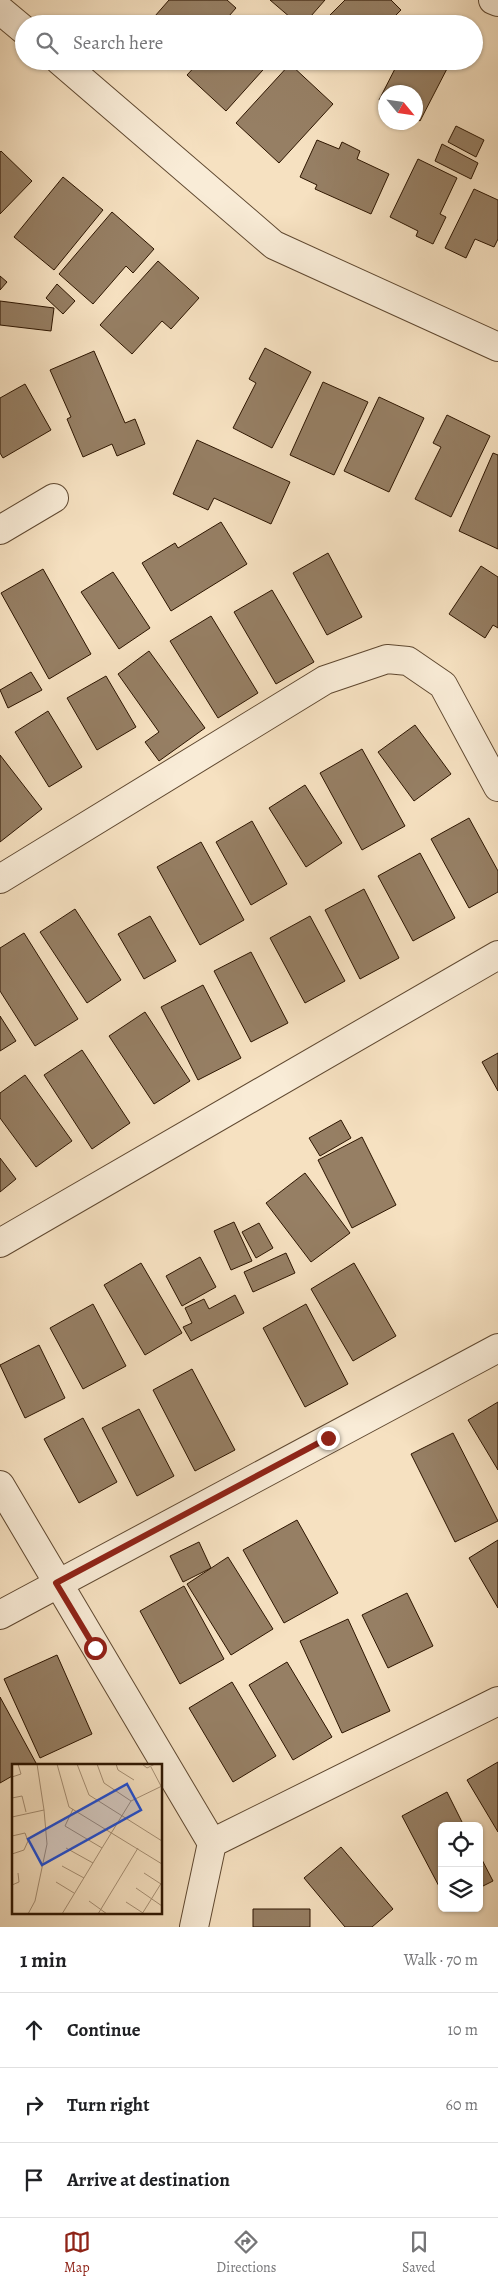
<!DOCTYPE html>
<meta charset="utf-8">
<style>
body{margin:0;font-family:Alegreya,serif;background:#f6f6f6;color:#202124}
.controls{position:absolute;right:15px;bottom:15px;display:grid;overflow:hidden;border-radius:8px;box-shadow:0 1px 4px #0004}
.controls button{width:45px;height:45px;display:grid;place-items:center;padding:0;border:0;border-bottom:1px solid #e0e0e0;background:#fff;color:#202124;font:25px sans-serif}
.compass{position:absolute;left:378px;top:85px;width:45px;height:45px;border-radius:50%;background:#fff;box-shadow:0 1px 4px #0004;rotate:119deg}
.stop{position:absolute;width:15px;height:15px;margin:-11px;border:4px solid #8f2418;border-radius:50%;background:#fff}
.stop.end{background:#8f2418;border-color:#fff;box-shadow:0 1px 5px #0008}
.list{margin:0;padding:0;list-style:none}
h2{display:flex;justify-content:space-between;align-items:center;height:65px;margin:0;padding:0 20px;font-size:21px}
h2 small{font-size:16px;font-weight:400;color:#757577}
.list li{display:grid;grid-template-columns:32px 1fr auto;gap:15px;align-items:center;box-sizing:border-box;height:75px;padding:0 20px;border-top:1px solid #e0e0e0}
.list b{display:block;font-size:19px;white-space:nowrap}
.list em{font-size:16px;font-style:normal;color:#757577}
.icon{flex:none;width:28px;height:28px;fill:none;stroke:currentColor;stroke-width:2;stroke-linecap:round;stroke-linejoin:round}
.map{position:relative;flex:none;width:498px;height:1927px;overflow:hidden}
.search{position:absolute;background:#fff;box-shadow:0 1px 4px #0004;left:15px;right:15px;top:15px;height:55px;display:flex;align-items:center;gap:12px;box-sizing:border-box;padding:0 18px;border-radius:28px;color:#757577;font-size:19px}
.sheet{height:290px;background:#fff}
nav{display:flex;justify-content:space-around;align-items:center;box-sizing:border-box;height:70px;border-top:1px solid #e0e0e0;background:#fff;font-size:14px;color:#757577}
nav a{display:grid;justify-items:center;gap:2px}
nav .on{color:#8f2418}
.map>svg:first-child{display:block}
.building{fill:#967f64;stroke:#2d1500}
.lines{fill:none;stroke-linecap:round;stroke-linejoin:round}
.minor-casing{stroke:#5f4830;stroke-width:30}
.minor{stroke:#f9ecd7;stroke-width:28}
.route{stroke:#8f2418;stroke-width:6}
.inset-road{fill:none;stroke:#a68f74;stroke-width:1}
.view{fill:#1d4ed8;fill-opacity:0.15;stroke:#1d4ed8;stroke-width:2.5}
.inset-edge{fill:none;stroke:#2d1500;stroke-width:2.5}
</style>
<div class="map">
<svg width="498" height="1927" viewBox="0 0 498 1927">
<rect width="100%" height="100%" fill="#f6e1c1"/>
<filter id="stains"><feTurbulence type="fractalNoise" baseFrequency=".004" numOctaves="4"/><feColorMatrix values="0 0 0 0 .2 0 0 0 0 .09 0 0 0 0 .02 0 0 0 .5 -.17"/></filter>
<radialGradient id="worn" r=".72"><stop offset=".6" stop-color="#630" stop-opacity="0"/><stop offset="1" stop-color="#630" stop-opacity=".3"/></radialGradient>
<!-- building -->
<path class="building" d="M169,0H227L236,8L222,24H148Z
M270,0H325L304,24H298Z
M345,0H391L401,10L387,24H321Z
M239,18L246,24H233Z
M178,61H189L184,67Z
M200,61H271L226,111L187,75Z
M336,61H350L343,68Z
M399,61H451L420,121L416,118V92H386V103L379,100Z
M290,64L333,104L279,163L236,123Z
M456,126L484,140L476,157L448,142Z
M317,140L339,149L342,142L360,151L357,159L389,174L371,214L315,189L317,185L300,177Z
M442,144L478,163L471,179L435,161Z
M1,151L32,181L0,214V152Z
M418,159L457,178L440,214L446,217L433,244L416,236L418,231L390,217Z
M63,177L103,210L54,270L14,237Z
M474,189L498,200V239L494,247L475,239L466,258L445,248Z
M112,212L154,249L133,273L126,266L93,304L59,274Z
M158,261L199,298L171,329L162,321L132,354L100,325Z
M0,276L7,282L0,290Z
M57,284L75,301L63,314L46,298Z
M0,301L54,308L51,331L0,325Z
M265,348L311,372L272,448L233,428L256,383L249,379Z
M94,351L125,423L135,419L145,444L117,456L112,444L83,457L67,419L71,417L50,370Z
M323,382L368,402L334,475L290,455Z
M25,384L51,430L3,458L0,453V398Z
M379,397L424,418L389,492L344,471Z
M447,415L490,436L451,517L415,499L441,447L433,443Z
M197,440L290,482L271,524L214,498L208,510L173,494Z
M493,453L498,455V549L459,531Z
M221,522L247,564L171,611L142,563L175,543L178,548Z
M328,553L362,617L327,635L293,573Z
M481,566L498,577V628L493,625L485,638L449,614Z
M43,569L91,654L49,679L1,593Z
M113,572L150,628L119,649L81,592Z
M272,590L314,662L276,684L234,612Z
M211,616L258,693L218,718L170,641Z
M149,651L205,728L159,761L145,742L159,732L118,674Z
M31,672L42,690L8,708L0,690Z
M106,676L136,727L97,750L67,698Z
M48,711L82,767L49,787L15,732Z
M415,725L451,774L414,801L378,752Z
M362,749L405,826L362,850L320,773Z
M0,755L42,809L0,842Z
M305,785L342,843L306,867L269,808Z
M469,818L498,871V892L469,908L431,839Z
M252,821L287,884L251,905L216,842Z
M201,842L244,920L200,945L157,867Z
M420,853L455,918L413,941L378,876Z
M364,889L399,958L360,979L325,910Z
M75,909L121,980L87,1003L40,932Z
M150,916L176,961L144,979L118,934Z
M310,916L345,981L305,1003L270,938Z
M24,933L78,1019L35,1046L0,991V948Z
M251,952L288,1023L251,1042L214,971Z
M203,985L241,1058L198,1080L161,1007Z
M145,1012L190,1081L154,1104L109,1036Z
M0,1016L16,1041L0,1051Z
M82,1050L130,1123L92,1149L44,1075Z
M498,1053V1091L482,1062Z
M25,1075L72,1141L36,1167L0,1118V1093Z
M341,1120L351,1138L320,1156L309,1138Z
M362,1137L396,1205L352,1228L318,1160Z
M0,1158L16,1179L0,1192Z
M305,1173L350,1233L311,1262L266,1203Z
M234,1222L252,1261L231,1270L214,1231Z
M259,1223L273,1248L256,1258L242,1232Z
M286,1253L295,1273L253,1292L244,1272Z
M200,1257L216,1287L182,1306L166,1276Z
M141,1263L182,1333L145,1355L104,1285Z
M354,1263L396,1336L353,1361L311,1289Z
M235,1295L244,1313L191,1341L183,1327L192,1323L185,1308L204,1299L209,1309Z
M93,1304L126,1366L83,1389L50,1328Z
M306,1304L348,1384L305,1407L263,1328Z
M39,1345L65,1398L25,1418L0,1365Z
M192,1369L235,1450L195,1471L153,1390Z
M498,1402V1470L468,1420Z
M139,1409L174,1476L137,1496L102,1428Z
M83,1418L117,1482L79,1503L44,1439Z
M453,1433L498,1521L455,1542L411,1454Z
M297,1520L338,1593L284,1623L243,1550Z
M498,1540V1608L469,1558Z
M199,1542L211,1568L183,1582L170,1556Z
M228,1557L273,1629L231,1655L187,1584Z
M184,1586L224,1659L180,1684L140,1611Z
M407,1593L433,1646L388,1668L362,1615Z
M348,1619L390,1711L342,1733L300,1641Z
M57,1655L92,1734L40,1758L4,1679Z
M287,1662L332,1737L293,1760L249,1685Z
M232,1682L276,1756L233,1782L189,1708Z
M0,1697L36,1763L31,1766H14V1775L0,1783Z
M498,1762V1832L467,1780Z
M447,1792L464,1826H442V1892L402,1816Z
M341,1847L393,1909L372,1927H345L304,1878Z
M479,1854L493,1881L479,1888Z
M253,1909H310V1927H253Z"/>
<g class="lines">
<defs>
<path id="minor" d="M493,0L498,2
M0,10L24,30
M60,61L274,245L498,347
M0,530L54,498
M0,879L325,680L387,659L408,661L443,685L498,787
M0,1243L498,955
M0,1485L212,1843L498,1701
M0,1615L498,1348
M194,1927L212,1843"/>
</defs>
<!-- minor casing -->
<use href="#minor" class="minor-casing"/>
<!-- minor -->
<use href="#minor" class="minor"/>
</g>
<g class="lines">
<!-- route -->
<path class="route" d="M95,1648L56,1583L328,1438"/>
</g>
<!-- overview -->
<g transform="translate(12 1764)">
<rect width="150" height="150" fill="#f6e1c1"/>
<path class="inset-road" d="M45,0L57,43L150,100M65,0L77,31L150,77M104,0L106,6L122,16M130,0L135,4L143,0M139,3L149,22M0,13L9,10L6,0M0,34L10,32L14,48M119,37L150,22M61,45L53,62L90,84L119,37L92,19L85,0M0,53L32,46L25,0M0,72L13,69L16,77L12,86L0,90M54,84L81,99M50,102L72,114M132,109L149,120M44,118L62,129M0,121L7,118L6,109M124,124L150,142M77,137L95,150M114,138L131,149M16,150L23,137L35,80L32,46M50,150L90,84M86,150L126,84M130,150L150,118"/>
<path class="view" d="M115,20L129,46L30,101L16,75Z"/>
<rect width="150" height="150" class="inset-edge"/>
</g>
<rect width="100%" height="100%" filter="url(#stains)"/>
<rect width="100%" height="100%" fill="url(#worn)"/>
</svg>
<div class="controls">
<button><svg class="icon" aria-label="locate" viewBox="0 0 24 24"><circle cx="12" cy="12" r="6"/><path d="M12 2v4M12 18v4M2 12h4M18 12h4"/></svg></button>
<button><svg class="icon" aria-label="layers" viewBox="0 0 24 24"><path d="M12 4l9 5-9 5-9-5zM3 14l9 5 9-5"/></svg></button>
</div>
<svg class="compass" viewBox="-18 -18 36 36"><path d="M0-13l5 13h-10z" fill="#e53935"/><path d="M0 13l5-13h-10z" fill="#757577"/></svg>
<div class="stop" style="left:95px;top:1648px"></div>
<div class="stop end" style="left:328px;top:1438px"></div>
<div class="search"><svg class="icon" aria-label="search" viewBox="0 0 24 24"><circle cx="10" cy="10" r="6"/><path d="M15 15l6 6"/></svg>Search here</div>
</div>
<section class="sheet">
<h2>1 min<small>Walk · 70 m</small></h2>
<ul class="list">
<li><svg class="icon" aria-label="ahead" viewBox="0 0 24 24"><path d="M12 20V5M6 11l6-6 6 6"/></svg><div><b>Continue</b></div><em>10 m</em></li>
<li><svg class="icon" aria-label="right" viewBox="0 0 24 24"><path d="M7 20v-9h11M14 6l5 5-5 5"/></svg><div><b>Turn right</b></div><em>60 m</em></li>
<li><svg class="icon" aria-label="arrive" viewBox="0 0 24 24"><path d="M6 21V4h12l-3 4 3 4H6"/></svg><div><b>Arrive at destination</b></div></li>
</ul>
</section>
<nav>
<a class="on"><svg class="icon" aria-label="map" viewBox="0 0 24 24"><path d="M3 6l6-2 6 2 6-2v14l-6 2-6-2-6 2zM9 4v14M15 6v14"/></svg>Map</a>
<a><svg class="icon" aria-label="directions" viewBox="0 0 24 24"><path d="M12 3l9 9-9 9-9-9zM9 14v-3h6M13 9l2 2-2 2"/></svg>Directions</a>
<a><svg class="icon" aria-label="saved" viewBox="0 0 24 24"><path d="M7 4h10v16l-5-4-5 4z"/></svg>Saved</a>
</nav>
